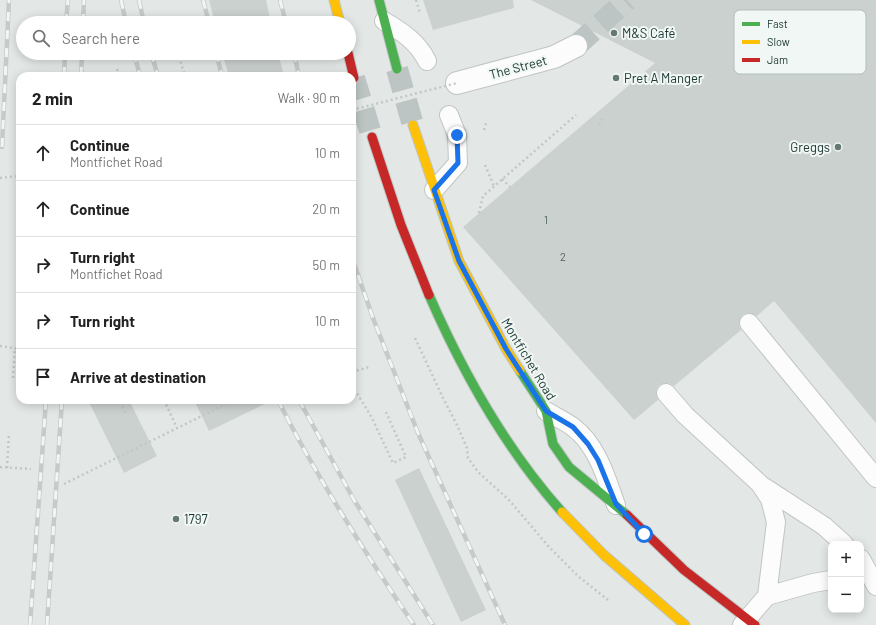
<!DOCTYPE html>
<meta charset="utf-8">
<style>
body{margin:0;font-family:Barlow,sans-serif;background:#f6f6f6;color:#222}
.controls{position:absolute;right:12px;bottom:12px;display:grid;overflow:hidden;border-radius:8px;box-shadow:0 2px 10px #0003}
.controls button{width:36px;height:36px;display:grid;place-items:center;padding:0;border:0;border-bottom:1px solid #e0e0e0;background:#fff;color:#222;font:20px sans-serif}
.stop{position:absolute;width:12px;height:12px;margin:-9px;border:3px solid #1a73e8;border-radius:50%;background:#fff}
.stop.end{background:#1a73e8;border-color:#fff;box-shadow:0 1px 4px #0008}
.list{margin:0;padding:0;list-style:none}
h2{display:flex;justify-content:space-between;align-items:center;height:52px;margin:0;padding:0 16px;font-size:17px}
h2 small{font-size:13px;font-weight:400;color:#767676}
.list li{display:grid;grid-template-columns:26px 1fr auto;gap:12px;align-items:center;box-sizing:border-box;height:56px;padding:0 16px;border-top:1px solid #e0e0e0}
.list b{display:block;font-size:15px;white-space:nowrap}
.list p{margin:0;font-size:13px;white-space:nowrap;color:#767676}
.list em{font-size:13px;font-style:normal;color:#767676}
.icon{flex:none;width:22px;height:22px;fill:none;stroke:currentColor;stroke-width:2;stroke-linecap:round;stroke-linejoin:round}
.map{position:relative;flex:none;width:876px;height:625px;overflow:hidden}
.search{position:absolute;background:#fff;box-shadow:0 2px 10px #0003;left:16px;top:16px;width:340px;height:44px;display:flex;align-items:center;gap:10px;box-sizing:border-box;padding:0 14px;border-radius:22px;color:#767676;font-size:15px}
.panel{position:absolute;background:#fff;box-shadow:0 2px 10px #0003;left:16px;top:72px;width:340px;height:332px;border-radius:12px}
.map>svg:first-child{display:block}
.building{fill:#cbd1cf}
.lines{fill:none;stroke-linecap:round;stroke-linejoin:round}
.street-tunnel{stroke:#bcc5c3;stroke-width:22;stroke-dasharray:22 11;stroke-linecap:butt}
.secondary-tunnel{stroke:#bcc5c3;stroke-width:22;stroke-dasharray:22 11;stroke-linecap:butt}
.lane-casing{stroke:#c0c5c3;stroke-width:20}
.street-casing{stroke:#c0c5c3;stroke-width:24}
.fast-casing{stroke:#bec5c3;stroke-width:11}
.slow-casing{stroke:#bec5c3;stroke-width:11}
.jam-casing{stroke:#bec5c3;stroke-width:11}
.path{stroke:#c0c8c6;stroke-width:2.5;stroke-dasharray:2 3;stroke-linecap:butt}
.lane{stroke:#fbfcfb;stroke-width:18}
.street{stroke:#fbfcfb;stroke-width:22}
.fast{stroke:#4caf50;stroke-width:9}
.slow{stroke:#ffc107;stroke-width:9}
.jam{stroke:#c62828;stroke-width:9}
.rail-casing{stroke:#c6cac9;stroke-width:4.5}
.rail{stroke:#f0f7f4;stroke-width:3;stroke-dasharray:9;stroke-linecap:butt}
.path-bridge{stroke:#c0c8c6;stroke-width:2.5;stroke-dasharray:2 3;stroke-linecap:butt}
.route{stroke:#1a73e8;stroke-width:5}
.poi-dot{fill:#647874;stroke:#f0f7f4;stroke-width:1.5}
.labels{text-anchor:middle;stroke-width:4;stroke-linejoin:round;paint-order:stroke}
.number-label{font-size:11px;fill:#4c615d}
.poi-label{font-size:13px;fill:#203b36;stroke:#f0f7f4;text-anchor:start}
.street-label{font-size:13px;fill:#203b36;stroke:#f0f7f4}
.key{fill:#f0f7f4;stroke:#b2bfbb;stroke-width:1}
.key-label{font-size:11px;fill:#203b36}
</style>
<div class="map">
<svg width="876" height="625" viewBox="0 0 876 625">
<rect width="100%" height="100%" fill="#e3e8e6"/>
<!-- building -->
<path class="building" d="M209,0H266L271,23H215Z
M423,0H513L514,8L433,30Z
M531,0H876V423L774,301L757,316L748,313L742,315L739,324L741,330L674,386L669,383L659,385L656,390L658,400L634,420L463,227L655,63Z
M222,53H278L284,76H229Z
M88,400H129L157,456L124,473Z
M194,400H273L209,431Z
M419,468L486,610L461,622L395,480Z"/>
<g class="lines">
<!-- street-tunnel -->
<path class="street-tunnel" d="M576,46L627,0"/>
<!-- secondary-tunnel -->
<path class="secondary-tunnel" d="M397,69L413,125
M354,78L372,137"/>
<defs>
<path id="lane" d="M384,21C401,31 418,42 427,61
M434,190L458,163L457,135L449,115
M749,323L876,478
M666,393L685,415L760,484L770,499L776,522L767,596
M546,411C554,416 565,421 573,427C597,445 606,477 616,505
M764,487L824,526L844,544
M861,559L876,586
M742,625L767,596L813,583L831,580"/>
<path id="street" d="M457,83L554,57L576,46"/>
<path id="fast" d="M379,0L397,69
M429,295C463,373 505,448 562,512
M520,371L546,411L553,444L569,467L627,515"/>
<path id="slow" d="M334,0L340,23
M413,125L459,261L506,349L520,371
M562,512L604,555L685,625"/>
<path id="jam" d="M348,53L354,78
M372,137L401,225L429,295
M627,515L684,570L755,625"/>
</defs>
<!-- lane casing -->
<use href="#lane" class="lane-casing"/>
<!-- street casing -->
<use href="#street" class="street-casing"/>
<!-- fast casing -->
<use href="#fast" class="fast-casing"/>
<!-- slow casing -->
<use href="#slow" class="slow-casing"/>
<!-- jam casing -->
<use href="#jam" class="jam-casing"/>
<!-- path -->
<path class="path" d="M416,0L420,13
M179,57L185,76
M117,69L120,76
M599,125L603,117
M484,130L486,123
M485,165L494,186
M502,179L510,187
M479,213L483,196L576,115
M415,338L442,396L457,425L467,448L468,458L478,472L509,500L549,547L578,576L608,600
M0,346L20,349
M352,372L369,367
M13,378L15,348
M352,385L372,418L393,463L406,457L386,412
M164,400L177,428
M125,413L121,404L130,400
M0,467L31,469
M7,468L9,433
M64,484L234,400"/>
<!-- lane -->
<use href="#lane" class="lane"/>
<!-- street -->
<use href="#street" class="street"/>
<!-- fast -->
<use href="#fast" class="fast"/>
<!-- slow -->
<use href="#slow" class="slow"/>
<!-- jam -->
<use href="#jam" class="jam"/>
<defs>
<path id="rail" d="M121,0L126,23
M139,0L144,23
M203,0L209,23
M280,0L286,23
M66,23L68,0
M83,23L84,0
M134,53L140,76
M151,53L158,76
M216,53L222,76
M294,53L299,76
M64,76L65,53
M81,76L82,53
M2,147L9,0
M352,258L373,318L418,433L505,625
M278,400C317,478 365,553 414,625
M299,400L354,500L433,625
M30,625L46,400
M47,625L62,400"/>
</defs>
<!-- rail casing -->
<use href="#rail" class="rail-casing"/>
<!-- rail -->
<use href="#rail" class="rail"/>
<!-- path-bridge -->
<path class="path-bridge" d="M352,110L457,83
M0,178L20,176"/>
</g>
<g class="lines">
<!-- route -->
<path class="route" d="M457,135L458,163L434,190L459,261L506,349L546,411L573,427L588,444L598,460L616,504L644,534"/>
</g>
<!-- markers -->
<g class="poi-dot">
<circle cx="614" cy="33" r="4"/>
<circle cx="616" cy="78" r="4"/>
<circle cx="838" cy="147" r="4"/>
<circle cx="176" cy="519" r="4"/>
</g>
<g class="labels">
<!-- number labels -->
<g class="number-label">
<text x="546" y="224">1</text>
<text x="563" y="261">2</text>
</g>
<!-- poi labels -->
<g class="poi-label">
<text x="622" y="38">M&amp;S Café</text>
<text x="624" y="83">Pret A Manger</text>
<text x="830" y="152" text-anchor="end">Greggs</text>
<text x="184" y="524">1797</text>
</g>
<!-- street labels -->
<g class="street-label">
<text transform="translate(518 67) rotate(-15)" y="5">The Street</text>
<text transform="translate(529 359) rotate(59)" y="5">Montfichet Road</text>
</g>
</g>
<!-- legend -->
<rect x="734" y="10" width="132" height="64" rx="6" class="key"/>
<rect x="742" y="22" width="18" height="4" fill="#4caf50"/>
<rect x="742" y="40" width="18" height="4" fill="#ffc107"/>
<rect x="742" y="58" width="18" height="4" fill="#c62828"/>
<g class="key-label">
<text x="767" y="28">Fast</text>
<text x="767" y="46">Slow</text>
<text x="767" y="64">Jam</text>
</g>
</svg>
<div class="controls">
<button>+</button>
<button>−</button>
</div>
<div class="stop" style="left:644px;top:534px"></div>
<div class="stop end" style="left:457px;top:135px"></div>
<div class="search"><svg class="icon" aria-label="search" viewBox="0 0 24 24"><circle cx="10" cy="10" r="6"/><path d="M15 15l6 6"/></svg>Search here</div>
<section class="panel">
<h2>2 min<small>Walk · 90 m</small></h2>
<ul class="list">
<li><svg class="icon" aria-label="ahead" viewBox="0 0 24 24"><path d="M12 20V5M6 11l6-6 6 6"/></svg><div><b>Continue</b><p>Montfichet Road</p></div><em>10 m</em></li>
<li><svg class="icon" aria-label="ahead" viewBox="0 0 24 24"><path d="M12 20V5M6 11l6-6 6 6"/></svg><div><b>Continue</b></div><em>20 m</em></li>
<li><svg class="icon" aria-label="right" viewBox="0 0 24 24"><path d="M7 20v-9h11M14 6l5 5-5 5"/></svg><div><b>Turn right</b><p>Montfichet Road</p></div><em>50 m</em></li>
<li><svg class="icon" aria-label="right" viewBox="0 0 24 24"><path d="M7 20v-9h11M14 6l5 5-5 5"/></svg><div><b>Turn right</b></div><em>10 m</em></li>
<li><svg class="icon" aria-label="arrive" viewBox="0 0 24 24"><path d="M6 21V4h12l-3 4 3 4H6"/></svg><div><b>Arrive at destination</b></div></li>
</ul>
</section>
</div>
